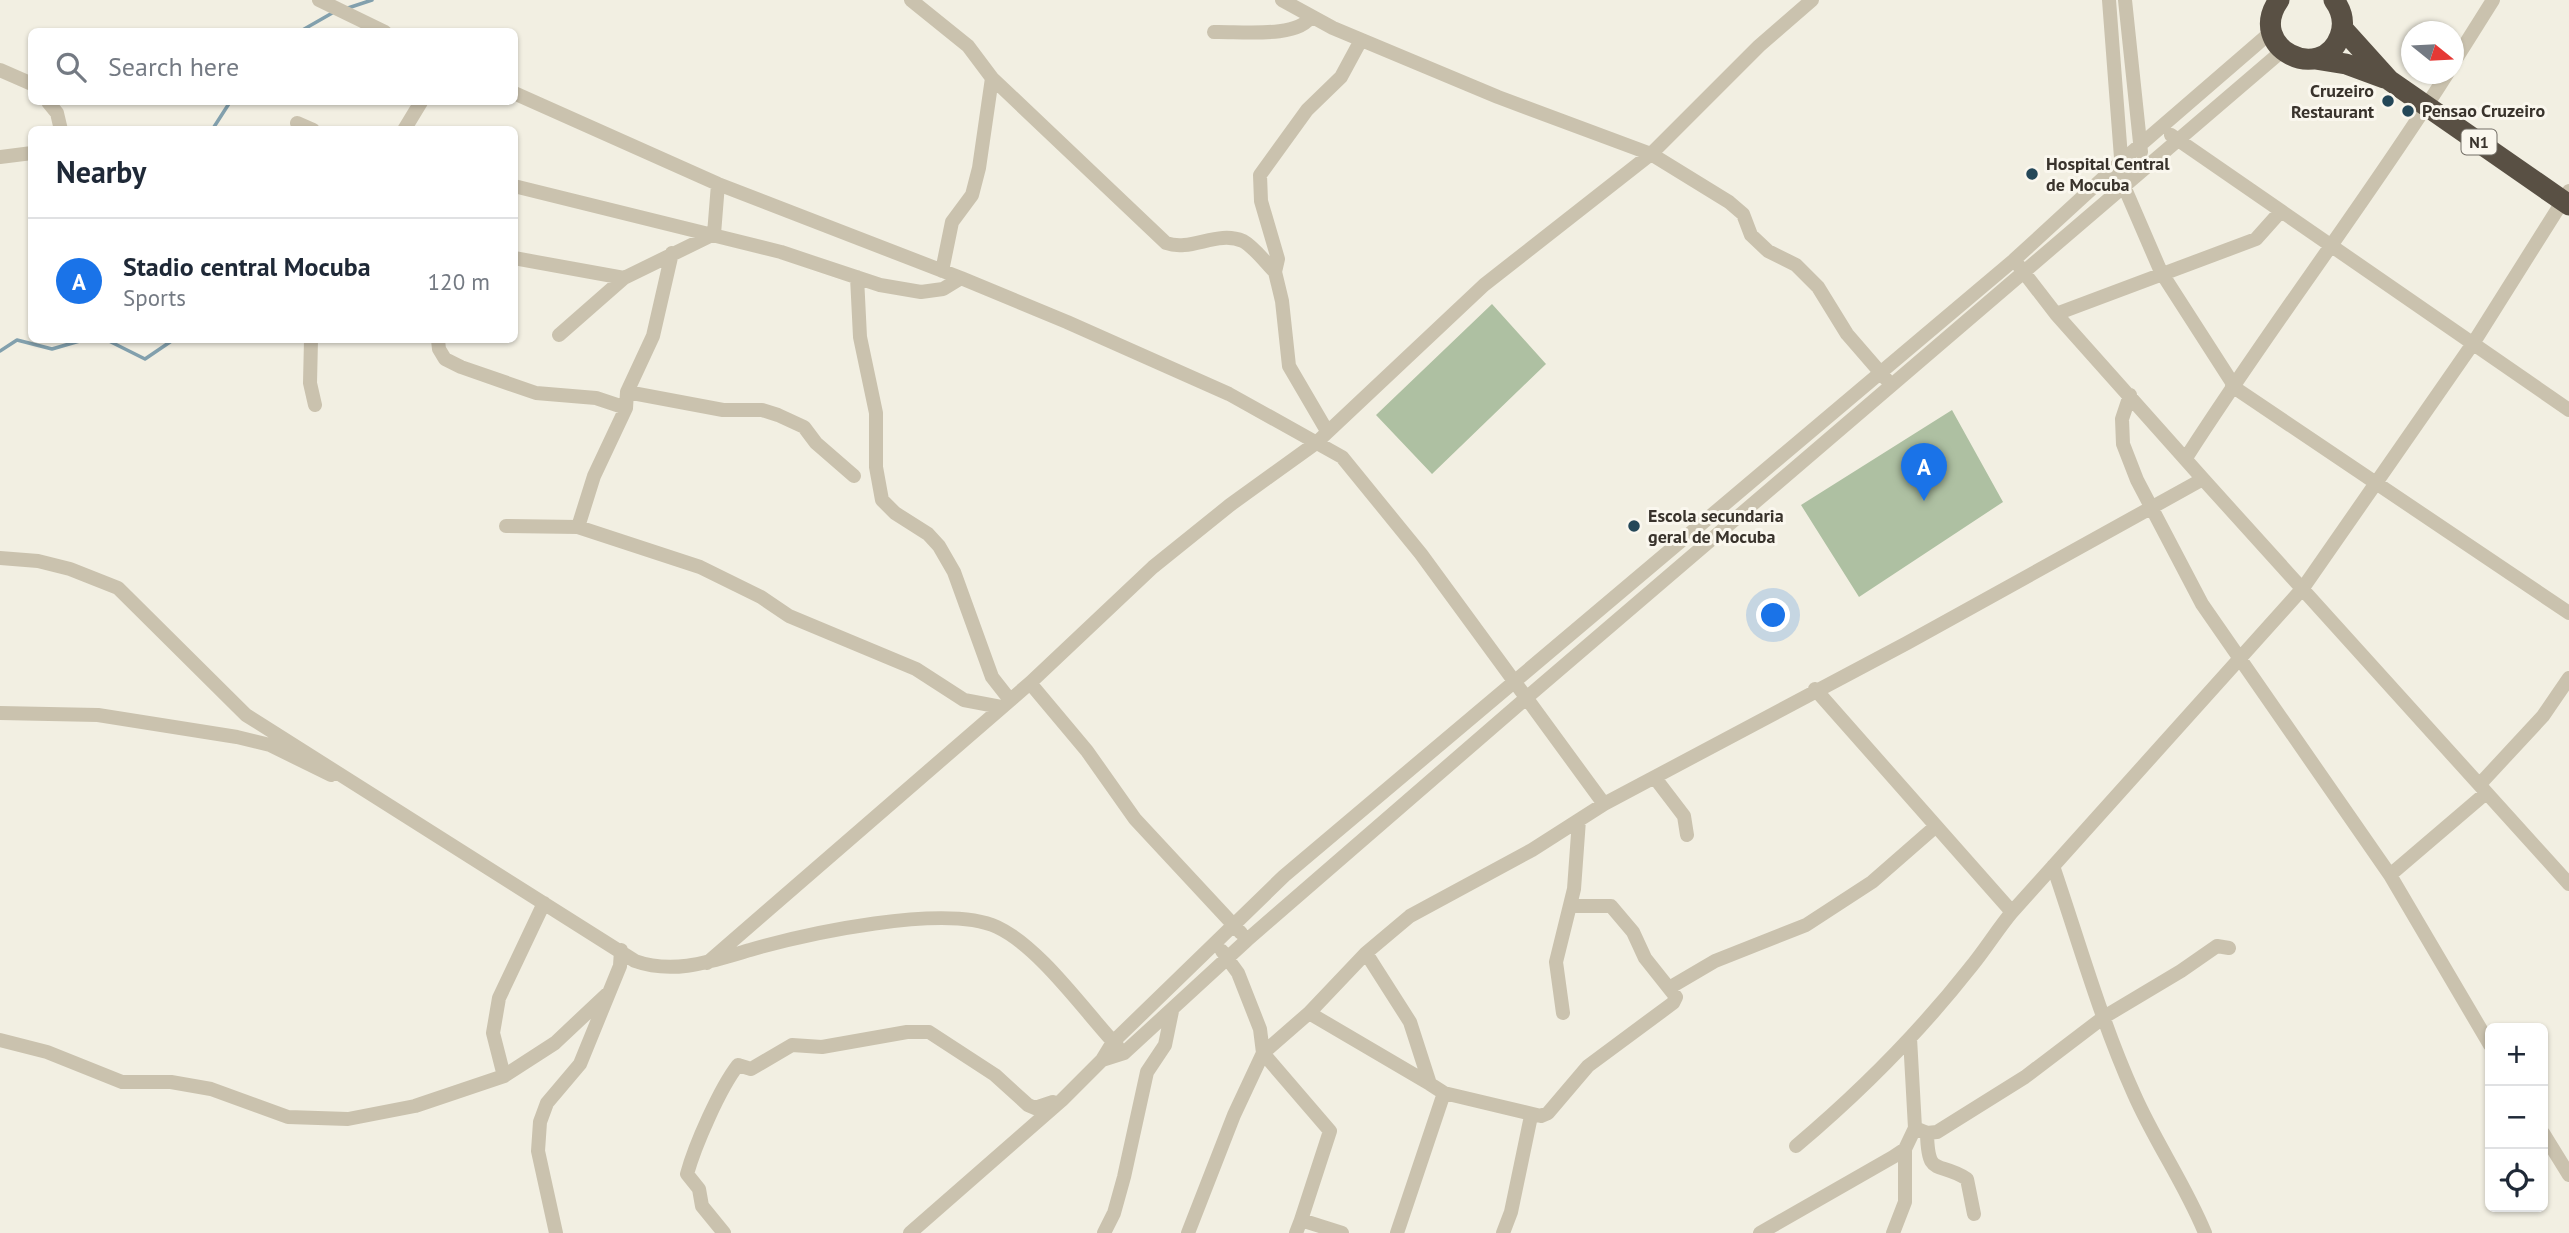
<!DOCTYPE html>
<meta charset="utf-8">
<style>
body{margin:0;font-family:"PT Sans",sans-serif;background:#f6f6f7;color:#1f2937}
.controls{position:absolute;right:21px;bottom:21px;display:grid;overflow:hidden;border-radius:10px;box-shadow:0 2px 5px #0004}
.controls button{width:63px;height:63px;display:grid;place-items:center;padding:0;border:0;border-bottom:2px solid #e0e1e3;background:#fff;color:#1f2937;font:35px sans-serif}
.compass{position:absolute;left:2401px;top:21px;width:63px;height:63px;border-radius:50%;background:#fff;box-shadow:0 2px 5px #0004;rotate:108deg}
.you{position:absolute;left:1774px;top:616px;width:24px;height:24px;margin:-18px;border:5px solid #fff;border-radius:50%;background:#1a73e8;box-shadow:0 0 0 10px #1a73e833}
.badge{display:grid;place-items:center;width:46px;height:46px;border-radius:50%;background:#1a73e8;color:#fff;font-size:23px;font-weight:700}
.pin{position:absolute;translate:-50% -58px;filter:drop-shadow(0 2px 4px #0008)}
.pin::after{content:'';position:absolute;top:37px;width:24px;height:21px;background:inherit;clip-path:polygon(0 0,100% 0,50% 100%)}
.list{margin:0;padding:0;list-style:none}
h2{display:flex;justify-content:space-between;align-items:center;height:91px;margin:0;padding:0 28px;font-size:30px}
h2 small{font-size:23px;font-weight:400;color:#747a83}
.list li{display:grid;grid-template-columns:46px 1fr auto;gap:21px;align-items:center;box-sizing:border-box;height:126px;padding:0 28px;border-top:2px solid #e0e1e3}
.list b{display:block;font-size:26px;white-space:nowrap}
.list p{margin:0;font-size:23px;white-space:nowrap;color:#747a83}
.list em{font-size:23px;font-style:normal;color:#747a83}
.icon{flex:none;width:38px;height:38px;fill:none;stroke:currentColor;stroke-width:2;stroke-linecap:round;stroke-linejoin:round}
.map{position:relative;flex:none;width:2569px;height:1233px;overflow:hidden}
.search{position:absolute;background:#fff;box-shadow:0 2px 5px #0004;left:28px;top:28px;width:490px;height:77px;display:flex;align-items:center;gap:18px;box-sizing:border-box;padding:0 24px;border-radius:10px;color:#747a83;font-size:26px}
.panel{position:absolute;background:#fff;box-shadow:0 2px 5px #0004;left:28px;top:126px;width:490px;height:217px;border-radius:10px}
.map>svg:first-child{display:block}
.green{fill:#aec0a2}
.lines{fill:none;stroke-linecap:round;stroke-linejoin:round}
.stream{stroke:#82a0ad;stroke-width:3.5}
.minor{stroke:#cac2ae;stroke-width:14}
.highway{stroke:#595044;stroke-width:21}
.poi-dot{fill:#244758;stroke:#faf7ee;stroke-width:2.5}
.labels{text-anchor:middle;stroke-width:6;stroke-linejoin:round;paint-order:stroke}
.shield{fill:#faf7ee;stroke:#736e66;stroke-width:2}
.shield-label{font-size:16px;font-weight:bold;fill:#39332c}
.poi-label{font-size:18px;font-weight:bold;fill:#39332c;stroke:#faf7ee;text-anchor:start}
</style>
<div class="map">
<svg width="2569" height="1233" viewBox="0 0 2569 1233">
<rect width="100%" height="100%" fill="#f2efe2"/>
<!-- green -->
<path class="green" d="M1492,304L1546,364L1432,474L1376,415Z
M1952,410L2003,502L1859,597L1801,505Z"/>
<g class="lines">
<!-- stream -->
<path class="stream" d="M348,8L372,0
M299,32L334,12
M212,130L230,102
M107,340L145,359L173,340
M0,351L17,340L52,349L83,340"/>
<!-- minor -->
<path class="minor" d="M319,0L385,32
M911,0L968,46L992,78L979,168L972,195L952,222L942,271
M1282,0L1333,28L1498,97L1651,154L1729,202L1743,214L1751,235L1768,251L1796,265L1818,287L1847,334L1886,379
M2109,0L2123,184L2161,272L2233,384
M2125,0L2141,152
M1214,32C1238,31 1299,39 1311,16
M2454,62L2493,0
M0,70L32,84
M992,78L1166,243C1191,252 1217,230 1243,241C1254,247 1266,263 1275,272
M514,93L718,184L961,278L1067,322L1229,394L1342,457L1421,554L1604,804
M48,102L57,113L61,130
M297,123L313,130
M404,130L421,102
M2171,135L2569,410
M0,157L32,153
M514,186L781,252L880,285L921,292L943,289L961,278
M514,258L624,278
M2019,266L2056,314L2203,479L2569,884
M857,277L860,337L876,413V467L882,500L895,513L928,534L939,546L954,572L992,677L1010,700
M2056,314L2256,239L2281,211
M559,335L624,278L714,234L718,184
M311,340L310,383L315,405
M438,340L439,349L445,359L461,367L536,393L596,398L626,408L627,392L653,336L672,253
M2232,386L2569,613
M627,392L723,410H762L778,415L804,427L816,443L854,476
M2130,395L2122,419L2123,444L2137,480L2202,604L2390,875L2490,1045
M1327,431L1289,366L1282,301L1275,272L1278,259L1261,201L1260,175L1307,110L1341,77L1361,40
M2186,458C2269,328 2364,205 2447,74
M506,526L578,527L700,567L761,597L789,616L916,669L964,700L1001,707
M578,527L594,476L626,408
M0,558L38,561L70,569L118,588L246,715L635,961C674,975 712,961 750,950C805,934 945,903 997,927C1040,947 1085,1012 1118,1047
M1030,683L1087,751L1135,819L1241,933
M1815,689L2012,912
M0,713L98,715L237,737L270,745L331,775
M1655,778L1684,816L1687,835
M2480,784L2543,716L2569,678
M2053,866C2079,942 2101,1021 2134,1094C2155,1142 2185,1184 2205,1233
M2390,875L2486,793
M707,963L1030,683L1153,567L1230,505L1316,443L1484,285L1651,154L1759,46L1812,0
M1669,988L1715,961L1806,925L1872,882L1935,827
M1309,1013L1430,1084
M1563,1013L1556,962L1574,889L1579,820
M1910,1038L1915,1128L1927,1133L1937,1132L2025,1077L2104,1017L2181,971L2217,946L2229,948
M0,1040L47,1052L122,1082H171L211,1089L288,1117L348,1119L415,1106L504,1076L555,1043L607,994
M1102,1060L1124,1053L1247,940L1525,699L2282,51
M504,1076L493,1033L499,998L544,903
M1444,1093L1541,1116L1548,1113L1588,1066L1673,1003L1676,997L1645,958L1633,932L1611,906H1571
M1927,1133C1928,1179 1938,1160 1967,1179L1974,1214
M2543,1133L2569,1175
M1796,1146C1860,1092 1918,1034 1970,968C1985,950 1997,930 2012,912L2303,588L2474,342L2569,191
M556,1233L538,1151L540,1122L547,1103L580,1064L620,966L621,950
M724,1233L702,1206L699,1189L687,1174C695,1145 720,1088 738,1065L751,1069L792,1045L822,1047L907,1032H929L995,1075L1028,1105L1035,1108L1053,1102
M910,1233L1062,1100L1102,1060L1113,1042L1284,876L2014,260L2124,159L2271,32
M1104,1233L1114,1213L1124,1177L1147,1072L1165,1045L1172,1011
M1188,1233L1234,1115L1263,1053L1260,1029L1238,973L1222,951
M1296,1233L1301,1220
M1342,1233L1301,1220L1330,1131L1263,1053L1309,1013L1366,953
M1397,1233L1444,1093L1430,1084L1410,1022L1366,953L1410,916L1532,850L1604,804L1907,643L2203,479
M1503,1233L1511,1212L1531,1116
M1760,1233L1893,1157L1905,1149L1915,1128
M1893,1233L1905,1202V1149"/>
<!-- highway -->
<path class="highway" d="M2279,0C2245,48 2322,85 2340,36C2345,23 2342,11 2334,0
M2343,29L2389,80L2569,205
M2315,59L2346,64L2384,78"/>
</g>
<!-- markers -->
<g class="poi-dot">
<circle cx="2388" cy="101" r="7"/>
<circle cx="2408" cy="111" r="7"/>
<circle cx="2032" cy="174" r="7"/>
<circle cx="1634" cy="526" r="7"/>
</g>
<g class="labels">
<!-- shield labels -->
<rect class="shield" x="2461.5" y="129.5" width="35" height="25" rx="5"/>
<g class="shield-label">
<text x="2479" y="148">N1</text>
</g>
<!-- poi labels -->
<g class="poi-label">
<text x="2374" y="97" text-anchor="end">Cruzeiro<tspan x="2374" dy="21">Restaurant</tspan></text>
<text x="2422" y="117">Pensao Cruzeiro</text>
<text x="2046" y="170">Hospital Central<tspan x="2046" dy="21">de Mocuba</tspan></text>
<text x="1648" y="522">Escola secundaria<tspan x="1648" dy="21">geral de Mocuba</tspan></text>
</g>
</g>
</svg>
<div class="controls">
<button>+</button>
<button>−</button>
<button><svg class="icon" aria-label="locate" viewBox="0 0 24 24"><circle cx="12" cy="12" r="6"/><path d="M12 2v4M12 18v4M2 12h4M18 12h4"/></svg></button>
</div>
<svg class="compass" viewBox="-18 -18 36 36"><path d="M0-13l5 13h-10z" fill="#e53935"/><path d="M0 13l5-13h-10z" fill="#747a83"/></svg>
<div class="you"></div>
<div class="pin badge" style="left:1924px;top:501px">A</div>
<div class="search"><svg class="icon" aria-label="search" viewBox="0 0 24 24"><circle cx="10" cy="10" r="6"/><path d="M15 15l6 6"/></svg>Search here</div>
<section class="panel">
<h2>Nearby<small></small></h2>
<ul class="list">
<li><span class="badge">A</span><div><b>Stadio central Mocuba</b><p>Sports</p></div><em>120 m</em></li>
</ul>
</section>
</div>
